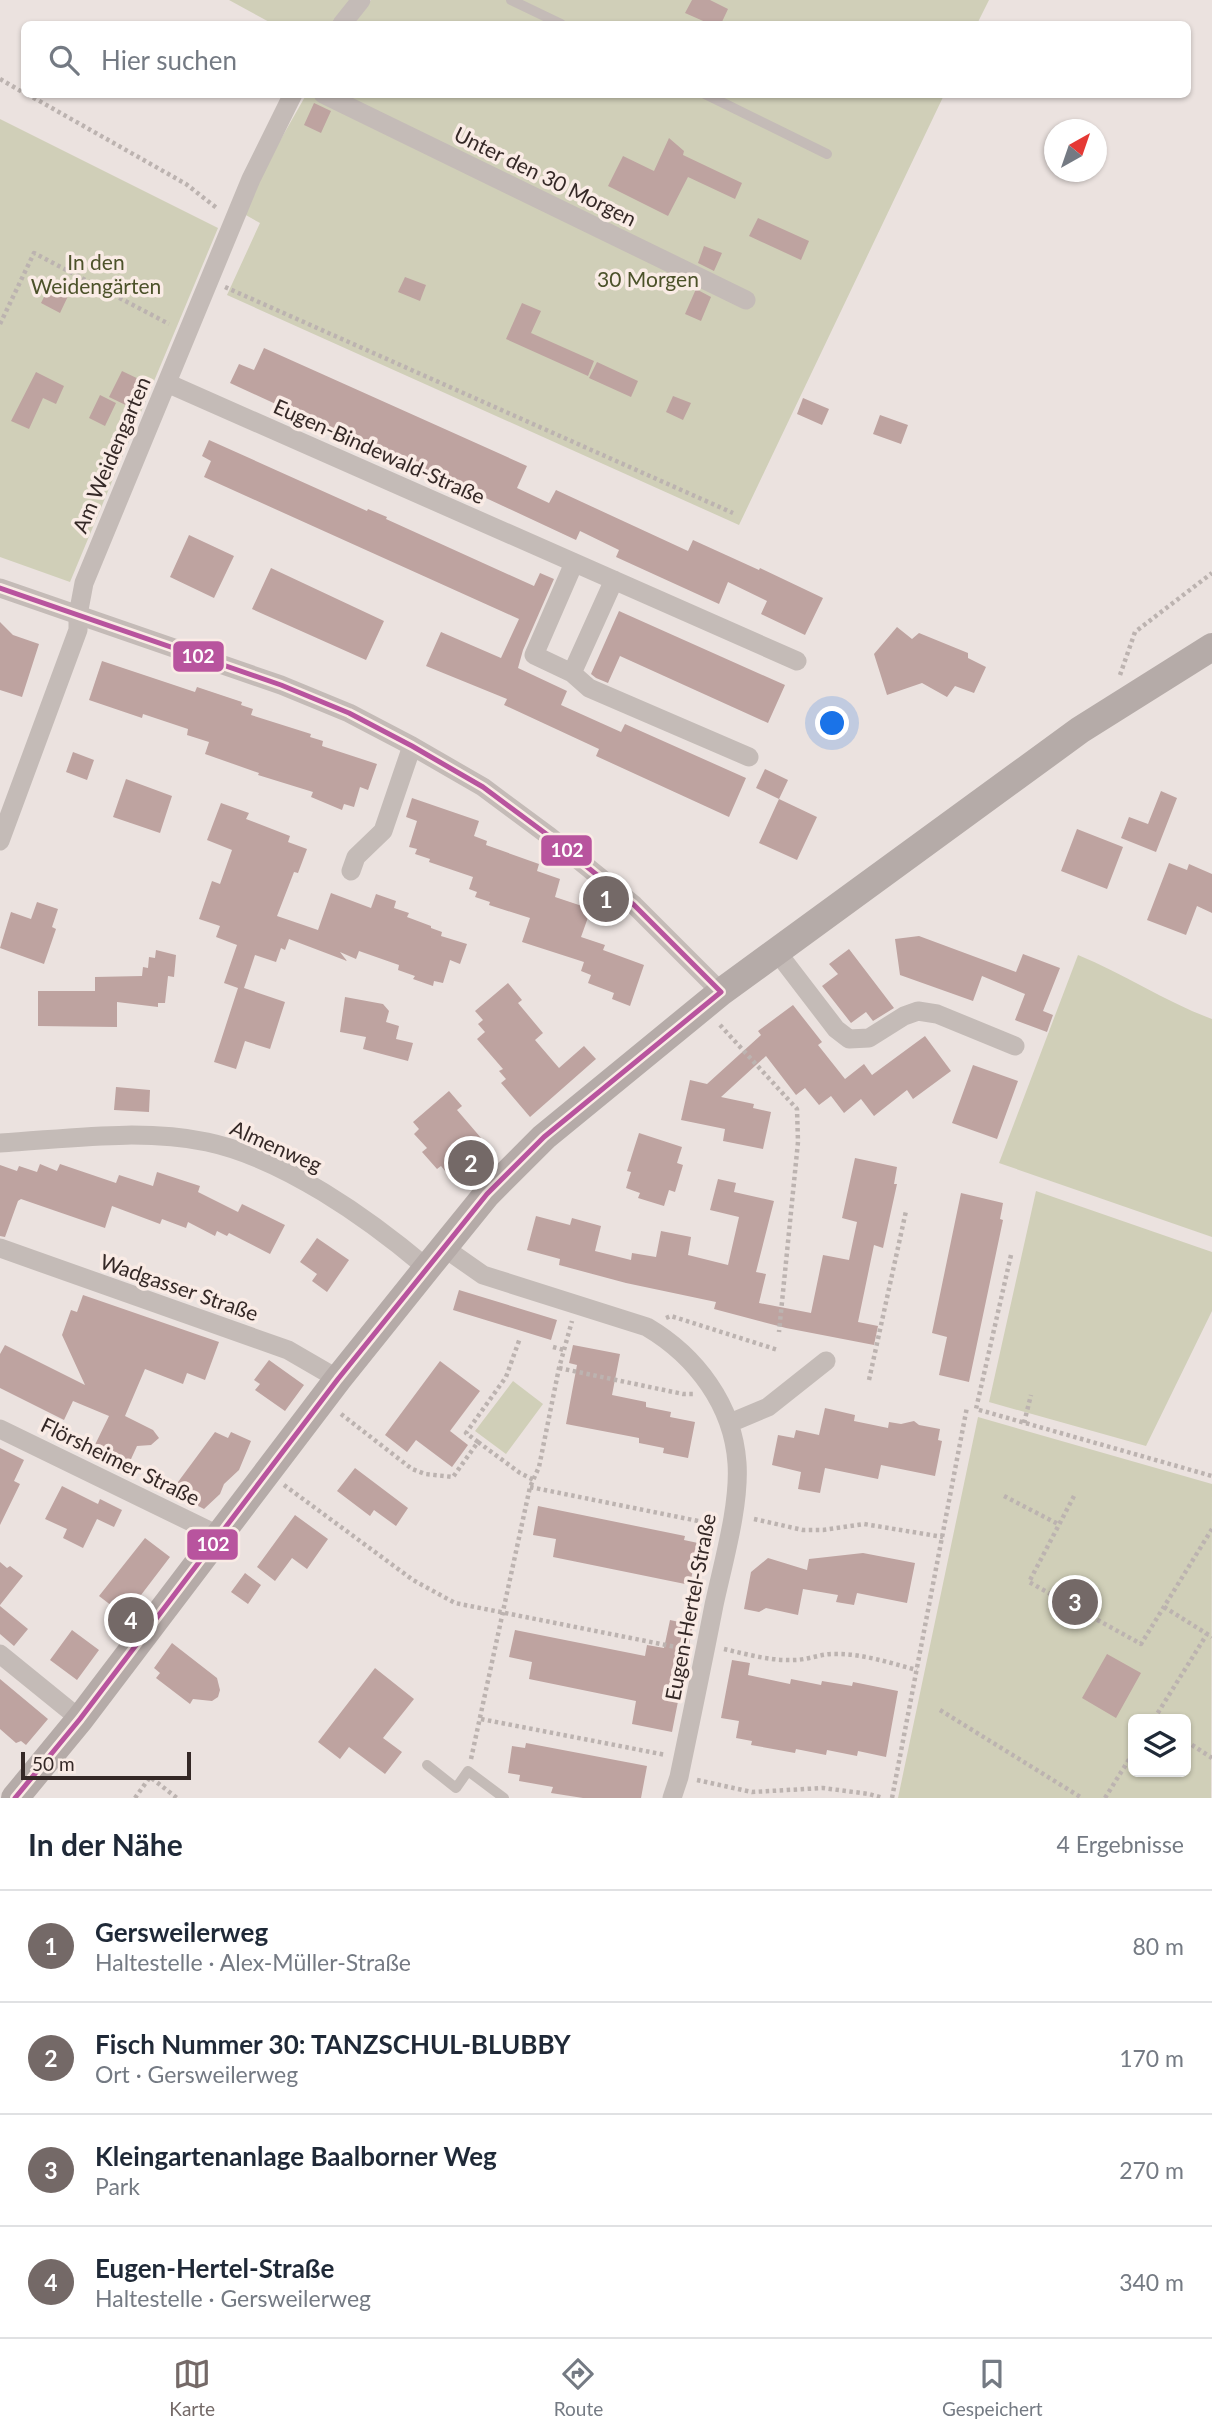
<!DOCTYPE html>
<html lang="de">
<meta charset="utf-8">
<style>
body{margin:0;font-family:Lato,sans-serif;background:#f2f2f3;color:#1f2937}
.controls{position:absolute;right:21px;bottom:21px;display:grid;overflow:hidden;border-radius:10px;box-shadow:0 2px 5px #0004}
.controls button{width:63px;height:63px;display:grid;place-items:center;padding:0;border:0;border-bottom:2px solid #e0e1e3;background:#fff;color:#1f2937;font:35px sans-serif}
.compass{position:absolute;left:1044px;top:119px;width:63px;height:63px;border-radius:50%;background:#fff;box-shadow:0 2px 5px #0004;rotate:40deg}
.scale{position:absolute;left:21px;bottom:18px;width:170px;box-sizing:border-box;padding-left:7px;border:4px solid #342826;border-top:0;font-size:19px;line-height:24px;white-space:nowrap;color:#342826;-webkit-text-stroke:5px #f9ebe5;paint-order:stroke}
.you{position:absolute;left:833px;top:724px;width:24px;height:24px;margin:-18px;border:5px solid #fff;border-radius:50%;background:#1a73e8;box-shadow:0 0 0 10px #1a73e833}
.badge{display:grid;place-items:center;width:46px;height:46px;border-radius:50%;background:#746967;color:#fff;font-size:23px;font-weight:700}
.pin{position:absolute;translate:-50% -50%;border:4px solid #fff;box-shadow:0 2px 7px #0006}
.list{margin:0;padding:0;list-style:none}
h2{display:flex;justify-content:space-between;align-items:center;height:91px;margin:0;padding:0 28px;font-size:30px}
h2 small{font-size:23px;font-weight:400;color:#747a83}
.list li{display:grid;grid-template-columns:46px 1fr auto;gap:21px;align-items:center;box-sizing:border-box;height:112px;padding:0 28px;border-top:2px solid #e0e1e3}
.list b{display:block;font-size:26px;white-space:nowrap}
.list p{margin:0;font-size:23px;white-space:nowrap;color:#747a83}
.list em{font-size:23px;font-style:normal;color:#747a83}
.icon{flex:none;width:38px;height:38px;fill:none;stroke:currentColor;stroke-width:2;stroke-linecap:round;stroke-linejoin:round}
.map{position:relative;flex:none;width:1212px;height:1798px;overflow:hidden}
.search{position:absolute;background:#fff;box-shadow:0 2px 5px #0004;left:21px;right:21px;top:21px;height:77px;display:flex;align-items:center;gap:18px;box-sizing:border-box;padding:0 24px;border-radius:10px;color:#747a83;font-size:26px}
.sheet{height:539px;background:#fff}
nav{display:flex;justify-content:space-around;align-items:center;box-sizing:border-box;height:98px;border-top:2px solid #e0e1e3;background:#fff;font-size:19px;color:#747a83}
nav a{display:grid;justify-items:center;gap:4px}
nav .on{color:#746967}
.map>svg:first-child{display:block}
.green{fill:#d0cfb8;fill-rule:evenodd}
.building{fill:#bea3a0}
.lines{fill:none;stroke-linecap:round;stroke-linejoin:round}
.path{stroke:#bcb3b0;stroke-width:4.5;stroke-dasharray:3.5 3.5;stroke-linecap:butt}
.lane{stroke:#c4bbb7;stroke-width:10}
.street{stroke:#c4bbb7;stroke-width:19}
.secondary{stroke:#b5aba8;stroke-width:28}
.bus-1-casing{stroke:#f9ebe5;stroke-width:10}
.bus-1{stroke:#b8549e;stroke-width:5}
.labels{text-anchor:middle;stroke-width:7;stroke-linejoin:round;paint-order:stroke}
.street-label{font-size:21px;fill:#342826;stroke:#f9ebe5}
.park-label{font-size:21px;fill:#4c522a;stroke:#f9ebe5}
.line-badge{stroke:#f9ebe5;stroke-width:2.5}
.badge-label{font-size:19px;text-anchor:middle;font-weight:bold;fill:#fff}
</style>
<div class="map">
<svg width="1212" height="1798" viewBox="0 0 1212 1798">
<rect width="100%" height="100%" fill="#ebe2df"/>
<!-- green -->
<path class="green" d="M229,0H357L339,24H273Z
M371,0H989L977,24H354Z
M306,95H944L739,525L227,295L260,223L244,214L269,160Z
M0,119L218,228L70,582L0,557Z
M1078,955C1124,974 1166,1002 1212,1019V1237L999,1163Z
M1036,1191L1212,1252V1311L1146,1446L989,1402Z
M513,1381L543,1404L506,1454L475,1431Z
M978,1417L1212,1484L1211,1798H898ZM1133,1719H1186V1772H1133Z"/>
<!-- building -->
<path class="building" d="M692,0H710L728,9L721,24H710L685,13Z
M314,103L331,111L321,133L304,125Z
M669,138L684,151L683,155L742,183L735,199L688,177L668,216L608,186L623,156L654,171Z
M758,218L809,241L801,260L749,236Z
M704,246L722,253L714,271L698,263Z
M405,277L426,285L420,301L398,292Z
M50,285L69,294L60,313L41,303Z
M696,289L711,297L701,321L685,314Z
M522,303L541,311L531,333L594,361L588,376L506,339Z
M264,348L527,466L517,488L549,503L556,490L688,551L693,540L759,570L760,568L823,598L805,635L761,614L767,601L728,582L719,604L616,557L619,550L580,531L576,540L460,486L458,491L436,481L438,478L388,454L386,458L365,448L366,444L316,421L314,426L292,416L293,412L230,383L239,364L254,370Z
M597,362L638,381L631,397L589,378Z
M122,371L147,383L134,409L109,397Z
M36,372L64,386L56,404L43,398L29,429L11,421Z
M100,395L116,403L105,426L89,418Z
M673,396L691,403L683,420L666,412Z
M803,398L829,409L822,425L797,414Z
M880,415L908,425L901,444L873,434Z
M209,440L367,511L368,509L387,517L386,519L534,586L540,573L554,579L523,650L518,668L567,691L561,705L621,732L625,724L746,778L729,817L596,756L599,749L504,705L507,699L426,666L441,632L501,658L519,619L204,477L211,461L202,456Z
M189,535L234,556L214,598L170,577Z
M271,568L384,621L366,660L252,609Z
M619,611L785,685L768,723L620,656L608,683L596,678L591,674Z
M0,622L13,635L39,644L22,697L0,690Z
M897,627L912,639L919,633L968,653V658L986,667L974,693L955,686L947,697L922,683L887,695L874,654Z
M102,661L195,692L197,687L242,702L241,705L253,709L251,715L311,734L310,737L323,741L322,746L377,764L368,790L360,787L354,807L344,804L342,810L311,797L313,792L258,775L259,773L205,754L209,742L187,735L188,729L143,714L142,718L89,700Z
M73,752L94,760L87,780L66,772Z
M765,769L788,780L779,799L756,788Z
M126,779L172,796L160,833L113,817Z
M1161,791L1177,798L1156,852L1121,838L1129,817L1148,824Z
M412,798L479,821L474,836L487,841L486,845L539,864L537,871L560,879L555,897L591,909L581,937L605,945L603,950L644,965L630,1006L612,999L614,993L588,983L591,975L581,971L584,962L522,942L530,918L489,905L490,902L475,897L477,892L469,889L473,877L429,862L430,859L415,854L417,849L409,847L417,821L406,817Z
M779,799L817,817L797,860L759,843Z
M221,803L249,813L246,819L290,836L288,842L307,849L298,873L294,872L277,916L318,930L331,893L371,908L376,894L396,901L394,908L409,913L407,917L431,926V928L442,932L441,936L467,944L460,964L450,960L443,983L434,981L433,986L413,979L415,976L398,970L399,965L359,951L356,959L340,952L347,961L289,939L285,950L281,948L276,962L255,955L244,988L285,1002L270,1049L245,1041L236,1069L214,1062L238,988L224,983L237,945L216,937L220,926L199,919L212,881L220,884L232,850L207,840Z
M1077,829L1123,847L1107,889L1061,871Z
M1169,863L1187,870L1189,864L1212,874V913L1197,906L1186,935L1147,920Z
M37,902L58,909L52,927L56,929L44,964L0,948L11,912L31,919Z
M919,936L1016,972L1023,954L1060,968L1043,1011L1053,1015L1047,1032L1015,1020L1025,994L982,976L973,1001L900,975L895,939Z
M849,949L894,1008L873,1021L866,1012L851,1023L822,986L838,974L829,964Z
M156,950L176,955L174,977L168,976L165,1003H158V1007L117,1002V1027L38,1026V991H95V977L142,976L143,967L148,968L149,957L155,958Z
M508,983L522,1000L518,1003L543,1033L535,1040L559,1068L584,1046L596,1059L530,1117L501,1083L506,1079L499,1071L503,1069L477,1039L485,1032L478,1024L483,1020L475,1011Z
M345,997L383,1004L389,1011L386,1022L399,1026L396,1039L413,1043L408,1061L363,1049L366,1037L340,1032Z
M793,1005L822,1042L818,1045L845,1079L864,1064L872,1075L925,1036L951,1071L913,1099L907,1090L874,1116L861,1099L844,1113L831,1096L819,1105L805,1088L796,1095L766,1056L721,1097L754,1104L753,1108L771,1112L763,1149L723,1141L725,1129L681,1120L690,1080L707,1084L761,1035L758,1031Z
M973,1065L1018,1081L997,1139L952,1123Z
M116,1087L150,1090L149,1112L114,1110Z
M449,1091L462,1106L457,1110L494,1153L469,1176L457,1163L446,1172L441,1166L437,1169L422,1152L427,1148L414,1134L419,1129L413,1122Z
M639,1133L682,1147L677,1163L683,1165L675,1192L669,1190L664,1206L638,1198L640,1193L626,1188L631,1172L627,1171Z
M855,1158L897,1167L894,1184H897L883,1248L874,1245L858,1322L878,1326L874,1345L786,1328L714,1309L716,1302L626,1283L559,1265L560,1259L527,1250L536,1216L570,1225L572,1218L601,1226L595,1251L631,1260L632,1253L656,1257L661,1231L691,1237L688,1255L728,1265L739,1217L710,1210L718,1179L736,1183L734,1192L774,1201L756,1272L766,1274L759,1303L811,1313L823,1255L849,1260L857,1222L842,1218Z
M40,1164L57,1171L60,1164L116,1183L119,1175L153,1186L157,1172L200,1186L198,1192L238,1212L242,1204L285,1225L270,1254L229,1233L227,1236L217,1231L215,1236L188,1222L186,1228L162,1219L160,1224L112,1206L105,1228L21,1199L18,1201L5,1237L0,1236V1165L17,1171L19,1166L37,1172Z
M961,1193L1003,1203L1000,1219L1003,1220L969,1382L939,1375L947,1337L932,1333Z
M317,1238L349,1260L327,1292L312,1281L317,1274L300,1262Z
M459,1290L557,1320L551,1340L453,1310Z
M83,1295L219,1342L205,1380L187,1373L183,1384L145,1369L125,1416L153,1430L159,1438L151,1445L137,1446L126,1470L91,1453L109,1416L73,1401L64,1420L0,1388V1354L5,1345L85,1385L62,1335L71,1310L77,1312Z
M573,1345L620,1354L612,1395L646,1402V1407L671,1412L670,1417L695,1422L688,1458L663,1453L664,1448L639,1443V1438L566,1424L577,1365L569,1363Z
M269,1360L304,1385L285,1411L255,1390L260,1384L254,1380Z
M440,1361L480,1391L450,1431L468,1445L452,1467L416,1440L407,1452L385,1435Z
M825,1408L855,1415L854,1421L888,1428L889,1422L901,1424L914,1421L919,1425L940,1429L938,1440L942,1441L935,1476L881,1465L878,1479L825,1468L820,1493L798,1489L801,1472L772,1465L778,1435L794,1438L796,1430L819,1435Z
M215,1432L228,1438L231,1432L251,1441L239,1470L224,1484L220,1494L204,1509L173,1493L178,1482Z
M0,1448L24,1460L14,1481L20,1484L0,1525Z
M355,1468L408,1508L396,1526L374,1510L370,1516L337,1491Z
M62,1486L98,1504L100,1499L122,1510L114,1527L97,1519L83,1548L63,1538L67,1529L45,1519Z
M538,1506L685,1536L684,1540L698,1543L690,1585L553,1557L556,1539L533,1535Z
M295,1515L328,1539L307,1569L292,1558L275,1581L257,1567Z
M145,1538L170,1557L125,1616L99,1596Z
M863,1553L915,1563L907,1603L857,1593L854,1605L836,1602L838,1595L803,1589L798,1615L766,1608L759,1612L744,1609L751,1572L768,1558L807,1570L809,1559Z
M0,1562L7,1568L10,1566L23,1576L0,1605Z
M245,1573L261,1585L248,1604L231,1592Z
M0,1606L28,1629L14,1646L0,1634Z
M670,1620L693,1625L672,1732L632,1724L636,1701L529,1679L532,1662L509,1657L515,1630L645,1656L647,1645L664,1648Z
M72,1630L99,1650L77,1680L50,1660Z
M172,1643L217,1678L220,1690L218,1697L212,1701L193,1699L190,1704L156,1678L160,1673L154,1668Z
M1107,1654L1141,1673L1116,1718L1082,1698Z
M732,1660L750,1663L748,1675L790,1684L791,1679L821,1685L822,1681L852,1686L853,1682L898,1691L886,1757L858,1751L857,1756L827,1750L826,1755L796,1749L795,1753L751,1745L752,1741L736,1738L739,1721L721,1718Z
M375,1668L414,1699L383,1738L402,1752L385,1774L349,1747L340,1759L318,1742Z
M0,1679L48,1719L26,1745L21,1741L16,1743L0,1729Z
M526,1743L647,1766L641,1798H583L551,1793L553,1787L519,1781L520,1775L508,1773L512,1746L525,1748Z"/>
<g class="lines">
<!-- path -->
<path class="path" d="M0,79L24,93
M27,94L186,184L218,209
M225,287L733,513
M0,324L34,253L169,324
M1120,675L1135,632L1212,573
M720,1025L797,1109L798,1142L779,1332
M1011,1255L976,1409L1212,1476
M666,1318L671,1316L778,1350
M553,1347L564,1350
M559,1368L683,1394H693
M869,1380L906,1211
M341,1414L412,1469L425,1474L453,1477L478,1442L520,1473L534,1480
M1024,1423L1031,1395
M478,1442L466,1433L506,1377L520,1338
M284,1485L413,1580L455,1603L686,1649
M530,1487L713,1524
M1004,1496L1060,1525
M1074,1496L1029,1582L1141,1644L1212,1529
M754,1519L803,1530H823L864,1524L943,1537
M1164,1607L1212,1637
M724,1649C746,1654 770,1661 794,1660C808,1660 822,1653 837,1654C864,1654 890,1663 917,1670
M940,1710L1082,1798
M481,1719L666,1755
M1154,1719L1207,1634
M1186,1741L1212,1758
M471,1759L530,1487L539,1467L559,1368L572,1321
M697,1780L752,1792L823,1788L869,1794L883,1798
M135,1798L150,1777L177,1798
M892,1798L967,1407
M1105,1798L1133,1753"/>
<!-- lane -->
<path class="lane" d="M511,0L561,24
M705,94L827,154
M427,1765L456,1788L468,1771L504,1798"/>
<!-- street -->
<path class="street" d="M342,24L361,0
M323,94L746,300
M167,383L797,661
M614,580L572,673L589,688L749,757
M0,588L281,685L349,713L412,746L483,787L549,836L634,905L721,992
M572,673L534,655L574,563
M0,841L78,630V615L84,583L251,179L293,94
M351,871L356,857L383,831L412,746
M777,952L836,1029L849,1039L869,1038L904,1016L918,1011L937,1014L1015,1046
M0,1143C68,1139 140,1128 207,1142C283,1158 368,1218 427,1268
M443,1247L483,1275L647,1327C696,1356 733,1405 737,1463C740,1505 723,1563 714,1605C703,1662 691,1719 679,1777L672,1798
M0,1248L288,1350L338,1379
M730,1423L768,1407L826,1361
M0,1429L220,1536
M0,1654L80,1719"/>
<!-- secondary -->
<path class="secondary" d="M15,1798L80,1719L338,1379L427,1268L487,1194L544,1137L721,992L1080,730L1212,647"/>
<defs>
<path id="bus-1" d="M0,588L281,685L349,713L412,746L483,787L549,836L634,905L721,992
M15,1798L80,1719L338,1379L487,1194L544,1137L721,992"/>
</defs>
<!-- bus-1 casing -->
<use href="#bus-1" class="bus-1-casing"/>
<!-- bus-1 -->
<use href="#bus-1" class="bus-1"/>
</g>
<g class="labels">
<!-- street labels -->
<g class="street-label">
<text transform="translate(545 177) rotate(26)" y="7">Unter den 30 Morgen</text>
<text transform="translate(379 452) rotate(24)" y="7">Eugen-Bindewald-Straße</text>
<text transform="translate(112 455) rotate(-67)" y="7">Am Weidengarten</text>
<text transform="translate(276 1147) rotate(24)" y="7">Almenweg</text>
<text transform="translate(179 1288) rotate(19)" y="7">Wadgasser Straße</text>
<text transform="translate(120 1462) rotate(26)" y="7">Flörsheimer Straße</text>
<text transform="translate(691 1607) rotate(-79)" y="7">Eugen-Hertel-Straße</text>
</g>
<!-- park labels -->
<g class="park-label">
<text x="96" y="270">In den<tspan x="96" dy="24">Weidengärten</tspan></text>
<text x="648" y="287">30 Morgen</text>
</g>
</g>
<g class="line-badge">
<rect x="172" y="640" width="53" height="33" rx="7" fill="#b8549e"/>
<rect x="540" y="834" width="53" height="33" rx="7" fill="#b8549e"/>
<rect x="186" y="1528" width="53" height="33" rx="7" fill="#b8549e"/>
</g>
<g class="badge-label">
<text x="198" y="663">102</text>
<text x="567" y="857">102</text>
<text x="213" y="1551">102</text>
</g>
</svg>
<div class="controls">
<button><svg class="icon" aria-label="layers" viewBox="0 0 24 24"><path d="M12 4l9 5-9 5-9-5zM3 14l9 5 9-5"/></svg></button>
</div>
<svg class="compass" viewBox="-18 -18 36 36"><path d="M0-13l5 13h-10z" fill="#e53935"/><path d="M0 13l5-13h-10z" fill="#747a83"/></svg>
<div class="scale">50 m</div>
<div class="you"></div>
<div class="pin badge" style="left:606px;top:899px">1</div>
<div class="pin badge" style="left:471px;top:1163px">2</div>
<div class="pin badge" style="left:1075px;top:1602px">3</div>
<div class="pin badge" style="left:131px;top:1620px">4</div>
<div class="search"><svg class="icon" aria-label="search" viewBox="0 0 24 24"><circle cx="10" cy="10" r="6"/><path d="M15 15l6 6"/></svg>Hier suchen</div>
</div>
<section class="sheet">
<h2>In der Nähe<small>4 Ergebnisse</small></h2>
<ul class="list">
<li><span class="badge">1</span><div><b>Gersweilerweg</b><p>Haltestelle · Alex-Müller-Straße</p></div><em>80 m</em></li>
<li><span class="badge">2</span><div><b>Fisch Nummer 30: TANZSCHUL-BLUBBY</b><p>Ort · Gersweilerweg</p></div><em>170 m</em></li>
<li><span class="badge">3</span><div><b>Kleingartenanlage Baalborner Weg</b><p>Park</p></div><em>270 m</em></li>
<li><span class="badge">4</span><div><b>Eugen-Hertel-Straße</b><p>Haltestelle · Gersweilerweg</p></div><em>340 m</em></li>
</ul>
</section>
<nav>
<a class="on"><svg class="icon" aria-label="map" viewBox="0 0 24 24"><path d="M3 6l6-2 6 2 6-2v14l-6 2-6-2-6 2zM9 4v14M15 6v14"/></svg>Karte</a>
<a><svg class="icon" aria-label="directions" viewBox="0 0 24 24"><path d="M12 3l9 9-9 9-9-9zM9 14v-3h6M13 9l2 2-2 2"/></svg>Route</a>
<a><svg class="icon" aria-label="saved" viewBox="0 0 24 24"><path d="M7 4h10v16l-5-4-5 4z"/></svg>Gespeichert</a>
</nav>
